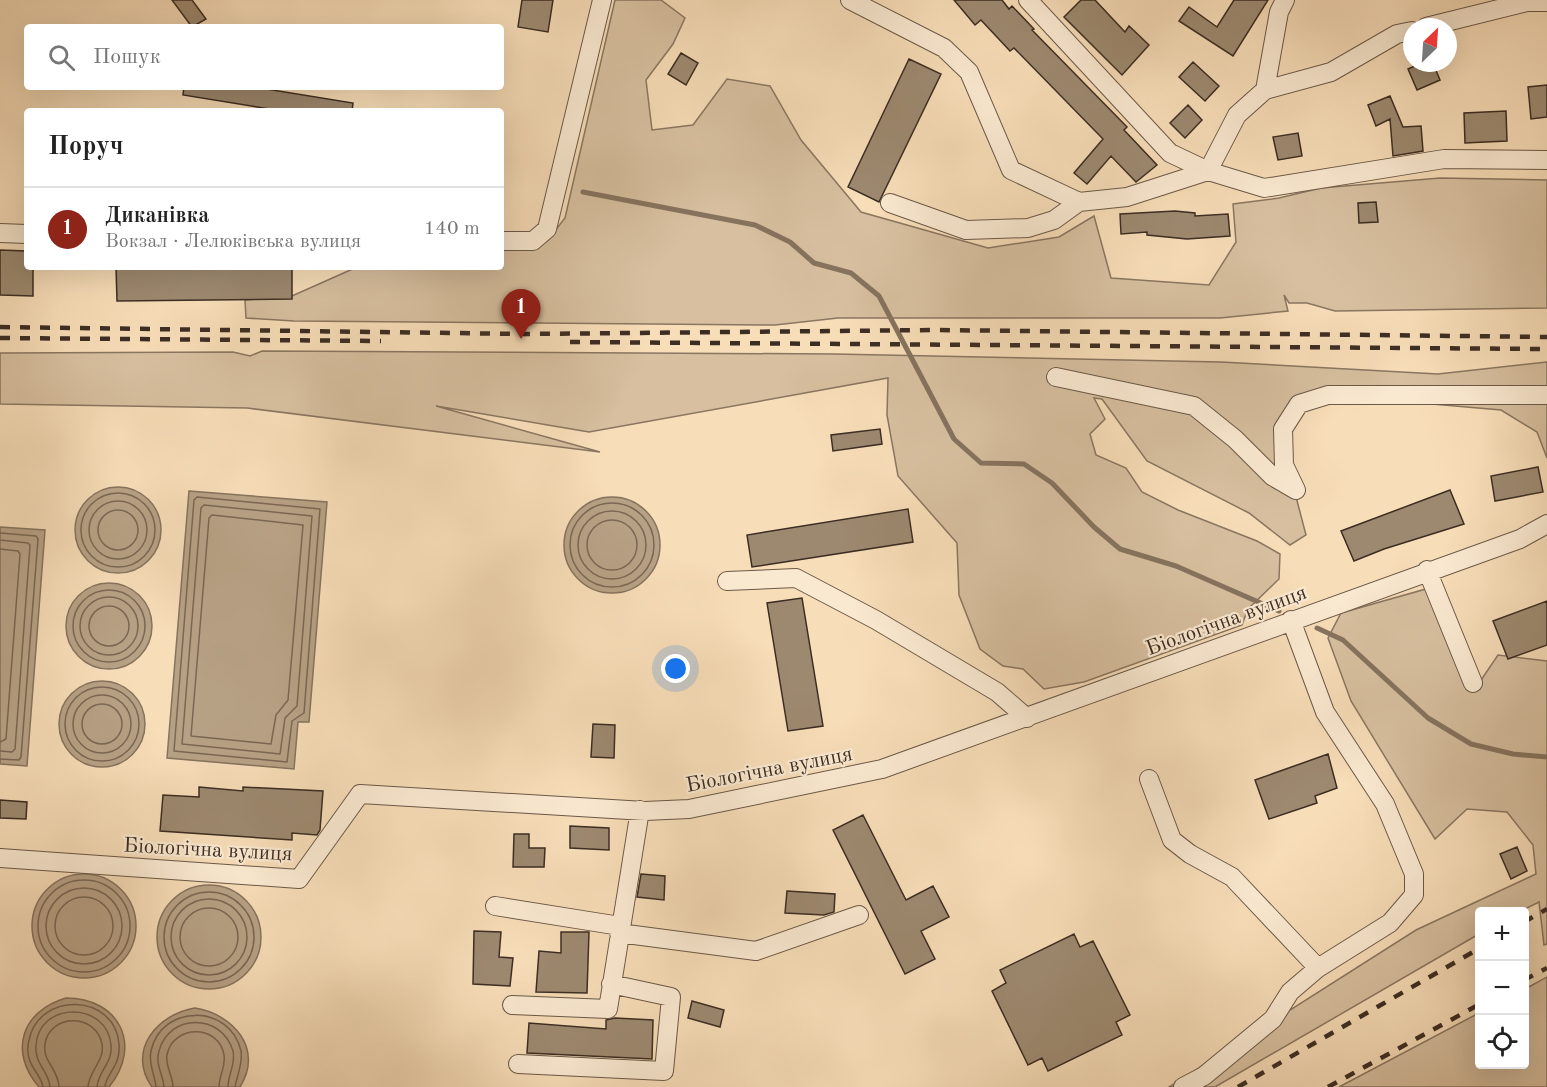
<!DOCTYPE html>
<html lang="uk">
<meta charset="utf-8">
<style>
body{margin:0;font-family:"Old Standard TT",serif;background:#f6f6f6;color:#222}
.controls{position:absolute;right:18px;bottom:18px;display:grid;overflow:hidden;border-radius:6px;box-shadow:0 6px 24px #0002}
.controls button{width:54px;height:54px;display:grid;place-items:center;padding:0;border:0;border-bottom:2px solid #e0e0e0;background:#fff;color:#222;font:30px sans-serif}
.compass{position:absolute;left:1403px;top:18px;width:54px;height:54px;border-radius:50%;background:#fff;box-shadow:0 6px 24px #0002;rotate:25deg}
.you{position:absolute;left:676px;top:669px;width:21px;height:21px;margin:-15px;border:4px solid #fff;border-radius:50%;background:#1a73e8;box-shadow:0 0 0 9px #1a73e833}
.badge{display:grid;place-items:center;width:39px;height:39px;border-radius:50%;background:#8f2418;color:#fff;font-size:20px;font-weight:700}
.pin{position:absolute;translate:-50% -50px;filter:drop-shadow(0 2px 3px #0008)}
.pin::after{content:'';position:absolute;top:32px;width:21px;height:18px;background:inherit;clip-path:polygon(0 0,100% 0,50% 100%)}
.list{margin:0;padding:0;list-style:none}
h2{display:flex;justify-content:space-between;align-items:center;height:78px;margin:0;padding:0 24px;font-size:26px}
h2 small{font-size:20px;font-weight:400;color:#767676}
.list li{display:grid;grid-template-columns:39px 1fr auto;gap:18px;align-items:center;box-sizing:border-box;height:84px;padding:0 24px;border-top:2px solid #e0e0e0}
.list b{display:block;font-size:22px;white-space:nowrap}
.list p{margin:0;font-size:20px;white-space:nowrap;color:#767676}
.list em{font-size:20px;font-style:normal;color:#767676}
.icon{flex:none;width:33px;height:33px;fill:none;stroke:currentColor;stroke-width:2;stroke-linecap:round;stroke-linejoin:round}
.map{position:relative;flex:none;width:1547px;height:1087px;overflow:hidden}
.search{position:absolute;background:#fff;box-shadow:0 6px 24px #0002;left:24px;top:24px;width:480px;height:66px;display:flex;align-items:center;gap:15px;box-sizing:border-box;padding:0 21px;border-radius:6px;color:#767676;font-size:22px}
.panel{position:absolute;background:#fff;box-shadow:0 6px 24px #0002;left:24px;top:108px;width:480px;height:162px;border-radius:6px}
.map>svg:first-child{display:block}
.green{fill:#d7bf9f;stroke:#8a7661;stroke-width:1.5}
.water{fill:#b7a185;stroke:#86735e;stroke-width:1.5}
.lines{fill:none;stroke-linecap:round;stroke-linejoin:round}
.shore{stroke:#7a6754;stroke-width:1.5}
.stream{stroke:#86735e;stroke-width:5}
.building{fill:#9d8970;stroke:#3c2d23;stroke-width:1.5}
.minor-casing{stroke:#6b5948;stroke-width:20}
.minor{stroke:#fae9d1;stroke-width:18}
.rail{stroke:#3c2d23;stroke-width:4.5;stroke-dasharray:10 10;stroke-linecap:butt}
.labels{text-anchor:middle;stroke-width:4.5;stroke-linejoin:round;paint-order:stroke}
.street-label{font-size:21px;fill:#3c2d23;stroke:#fae9d1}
</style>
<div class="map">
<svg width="1547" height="1087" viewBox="0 0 1547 1087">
<rect width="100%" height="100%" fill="#f7ddb8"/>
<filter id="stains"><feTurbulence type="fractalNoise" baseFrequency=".00333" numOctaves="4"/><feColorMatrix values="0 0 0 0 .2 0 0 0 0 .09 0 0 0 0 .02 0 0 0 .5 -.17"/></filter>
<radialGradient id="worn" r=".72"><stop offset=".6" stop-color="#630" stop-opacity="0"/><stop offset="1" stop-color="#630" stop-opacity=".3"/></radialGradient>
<!-- green -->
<path class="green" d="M615,0H661L685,18L673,44L646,80L652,130L693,125L727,79L770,86L801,140L861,212L988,248L1059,237L1094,216L1111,278L1209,285L1236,242L1233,204L1279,198L1321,188L1440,178L1547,180V308L1335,311L1307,303H1289L1284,295L1288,311L1220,318H838L775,325L294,321L246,318L245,300L292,296L357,267H501V246L547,241L565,218Z
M262,351L834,354L1221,362L1438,374L1547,362V458L1537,432L1501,410L1328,395L1299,404L1284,451L1306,535L1290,545L1249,513L1147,461L1102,399L1094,398L1105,419L1090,434L1096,455L1126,468L1142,492L1178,510L1257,541L1280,554L1279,579L1248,609L1242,625L1084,682L1044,689L1023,669L1003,666L980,649L959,595L957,543L898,476L887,415L888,378L589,432L436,406L600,452L247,408L0,404V353L233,352L250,356Z
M1426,589L1477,686L1498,655L1547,661V944L1544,945L1539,902L1521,911L1480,912L1479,934L1215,1087H1169L1416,930L1536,874L1533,845L1507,812L1467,809L1435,839L1351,701L1328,638L1341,613Z
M1547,977V1087H1339L1479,1013L1480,1064H1524L1525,989Z"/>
<!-- water -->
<path class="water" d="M75 530a43 43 0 1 1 86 0a43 43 0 1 1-86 0Z
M189,491L327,502L309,722H298L294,769L167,758Z
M564 545a48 48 0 1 1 96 0a48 48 0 1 1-96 0Z
M0,527L45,530L27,766L0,764Z
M66 626a43 43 0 1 1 86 0a43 43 0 1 1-86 0Z
M59 724a43 43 0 1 1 86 0a43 43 0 1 1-86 0Z
M32 926a52 52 0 1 1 104 0a52 52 0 1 1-104 0Z
M157 937a52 52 0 1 1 104 0a52 52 0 1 1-104 0Z
M66,998C119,998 143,1045 109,1087H39C8,1051 22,1011 66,998Z
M195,1008C233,1014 264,1049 240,1087H152C126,1050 158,1014 195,1008Z"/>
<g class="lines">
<!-- shore -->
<path class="shore" d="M81 530a37 37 0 1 1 74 0a37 37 0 1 1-74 0Z
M197,497L320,509L304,713L292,721L287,762L174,751L194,500Z
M89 530a29 29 0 1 1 58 0a29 29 0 1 1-58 0Z
M570 545a42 42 0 1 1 84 0a42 42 0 1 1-84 0Z
M204,505L312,516L297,706L285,718L280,754L182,744L201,508Z
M98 530a20 20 0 1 1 40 0a20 20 0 1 1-40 0Z
M578 545a34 34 0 1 1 68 0a34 34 0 1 1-68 0Z
M212,515L303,525L288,700L276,715L271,744L191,736L209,518Z
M587 545a25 25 0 1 1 50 0a25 25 0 1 1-50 0Z
M0,533L36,536L38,539L21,757L19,760L0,759
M0,540L28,543L30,545L15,749L12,752L0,751
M0,549L18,551L20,554L6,739L0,742
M73 626a36 36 0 1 1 72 0a36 36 0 1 1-72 0Z
M80 626a29 29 0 1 1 58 0a29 29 0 1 1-58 0Z
M89 626a20 20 0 1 1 40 0a20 20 0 1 1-40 0Z
M65 724a37 37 0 1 1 74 0a37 37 0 1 1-74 0Z
M73 724a29 29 0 1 1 58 0a29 29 0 1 1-58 0Z
M82 724a20 20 0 1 1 40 0a20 20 0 1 1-40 0Z
M38 926a46 46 0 1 1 92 0a46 46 0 1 1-92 0Z
M46 926a38 38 0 1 1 76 0a38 38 0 1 1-76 0Z
M164 937a45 45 0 1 1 90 0a45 45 0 1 1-90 0Z
M55 926a29 29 0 1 1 58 0a29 29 0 1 1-58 0Z
M171 937a38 38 0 1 1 76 0a38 38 0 1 1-76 0Z
M180 937a29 29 0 1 1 58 0a29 29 0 1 1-58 0Z
M43,1087C41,1072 23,1065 29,1040C39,991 115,993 119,1044C121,1067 106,1073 105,1087
M50,1087C49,1071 34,1064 36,1045C39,1001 107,1001 111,1045C113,1063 98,1071 97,1087
M59,1087C59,1070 42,1061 45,1044C50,1013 96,1013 102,1044C105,1061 89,1070 88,1087
M156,1087C155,1075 148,1064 151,1051C161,1004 230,1003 241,1051C243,1064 237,1075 235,1087
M164,1087C163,1074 155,1065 159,1051C169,1013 222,1013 233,1051C236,1064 228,1074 228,1087
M173,1087C173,1076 165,1066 167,1055C173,1024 219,1024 224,1055C226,1066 219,1076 219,1087"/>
<!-- stream -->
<path class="stream" d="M583,192L755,225L790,242L814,263L851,273L879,296L954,439L981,463L1024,464L1052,483L1094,527L1120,549L1176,566L1279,611
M1317,628L1343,640L1428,718L1471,744L1513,754L1547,757"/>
</g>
<!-- building -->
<path class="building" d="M172,0H192L206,19L192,27Z
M522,0H553L548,32L518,27Z
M954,0H1002L1009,9L1012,6L1034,29L1032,30L1127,127L1124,130L1157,165L1136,182L1111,156L1087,184L1074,173L1103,139L1014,48L1010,51L981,20L975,25Z
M1081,0H1095L1125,32L1129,26L1149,45L1122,75L1064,17Z
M1234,0H1268L1233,56L1179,21L1189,7L1217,27Z
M681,53L698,63L686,85L668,74Z
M909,59L941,74L879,202L848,187Z
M1193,62L1219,86L1205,101L1179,77Z
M1422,63H1433L1440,80L1417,90L1408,69Z
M1547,85V117L1531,119L1528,87Z
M184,87H254L353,103L352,111H282L183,95Z
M1390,96L1403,127L1421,126L1423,151L1393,156L1390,119L1376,126L1368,105Z
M1188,105L1202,120L1185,138L1170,123Z
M1506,111L1507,141L1465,143L1464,113Z
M1298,133L1302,156L1278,160L1273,137Z
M1376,202L1378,222L1359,223L1358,203Z
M1175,211L1195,213V216L1228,214L1230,236L1187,239L1147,235V232L1121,234L1120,214Z
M0,250L27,251V267H33V296L0,295Z
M116,267H292V299L117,301Z
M880,429L882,444L833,451L831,435Z
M1538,467L1543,492L1495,501L1491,476Z
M1450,490L1464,524L1384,549L1354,561L1341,531Z
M908,509L913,542L752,567L747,535Z
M802,598L823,726L788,731L767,603Z
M1547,601V645L1508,659L1493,621Z
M593,724L615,725L614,758L591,757Z
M1328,754L1337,788L1315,796L1317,803L1269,819L1255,780Z
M199,787L243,791V787L323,791L320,830L317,835L292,833V840L160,831L163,795L199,797Z
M0,800L27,802L26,819L0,818Z
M863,815L906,900L933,886L949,917L921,931L935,959L905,974L833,830Z
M570,826L609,828V850L570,848Z
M514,834H529V848H545L544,867H513Z
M1517,847L1527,871L1511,879L1500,854Z
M641,874L665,876L664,900L637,897Z
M787,891L835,894L834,912L824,915L785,913Z
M474,931L501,932L499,957L513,958L510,986L473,984Z
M561,932H589L587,993L536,992L539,951L561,953Z
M1074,934L1080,947L1093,941L1130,1015L1116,1022L1122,1035L1048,1071L1042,1058L1028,1065L992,991L1006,983L1000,970Z
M692,1001L724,1010L720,1027L688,1018Z
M615,1018L653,1020L652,1059L527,1053L529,1023L606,1029V1020Z"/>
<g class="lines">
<defs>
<path id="minor" d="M850,0L944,48L969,72L1011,170L1079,202L1127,197L1208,171
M1028,0L1170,153L1208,171L1264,188L1444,159L1547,160
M1426,27L1527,2H1547
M1265,90L1279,12L1285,0
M1208,171L1237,115L1265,90L1331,72L1397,34L1412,31
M890,203L966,230L1028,228L1054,220L1079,202
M0,233L27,234
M501,241H533L547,229L602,0
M1056,377L1194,406L1235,439L1272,476L1296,490
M1296,490L1284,465L1283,429L1299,404L1328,395H1547
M1427,570L1473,683
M727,581L796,578L876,620L997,692L1027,718
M1149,779L1172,840L1190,854L1232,877L1318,968
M0,858L299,879L360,794L645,811L689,809L882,769L1520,539L1547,524
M495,906L620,926
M619,933L756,951L859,915
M512,1005L608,1009L640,810
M518,1064L664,1071L671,997L611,984
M1183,1087L1204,1076L1273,1019L1290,992L1318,968L1390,923L1414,895V874L1385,804L1325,712L1291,620"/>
</defs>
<!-- minor casing -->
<use href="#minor" class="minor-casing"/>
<!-- minor -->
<use href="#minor" class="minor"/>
<!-- rail -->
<path class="rail" d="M0,327L526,334L936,330L1547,337
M0,338L381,341
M570,342L1547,349
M1524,922L1547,909
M1524,980L1547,968
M1238,1087L1480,948
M1328,1087L1480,1004"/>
</g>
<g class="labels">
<!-- street labels -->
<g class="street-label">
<text transform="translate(1226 620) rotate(-20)" y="7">Біологічна вулиця</text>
<text transform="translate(769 769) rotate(-11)" y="7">Біологічна вулиця</text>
<text transform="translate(208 849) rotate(3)" y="7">Біологічна вулиця</text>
</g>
</g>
<rect width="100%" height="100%" filter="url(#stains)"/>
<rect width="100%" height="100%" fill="url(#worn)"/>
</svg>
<div class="controls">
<button>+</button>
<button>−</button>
<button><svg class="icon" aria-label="locate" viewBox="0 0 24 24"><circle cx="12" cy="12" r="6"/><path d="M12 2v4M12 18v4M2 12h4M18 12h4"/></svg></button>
</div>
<svg class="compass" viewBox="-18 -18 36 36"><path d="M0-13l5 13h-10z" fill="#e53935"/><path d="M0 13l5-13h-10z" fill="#767676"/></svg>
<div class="you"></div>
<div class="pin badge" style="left:521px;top:339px">1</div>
<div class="search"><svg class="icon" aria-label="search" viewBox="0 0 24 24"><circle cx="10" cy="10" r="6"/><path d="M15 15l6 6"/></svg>Пошук</div>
<section class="panel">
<h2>Поруч<small></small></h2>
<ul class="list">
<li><span class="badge">1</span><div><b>Диканівка</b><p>Вокзал · Лелюківська вулиця</p></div><em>140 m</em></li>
</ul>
</section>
</div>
